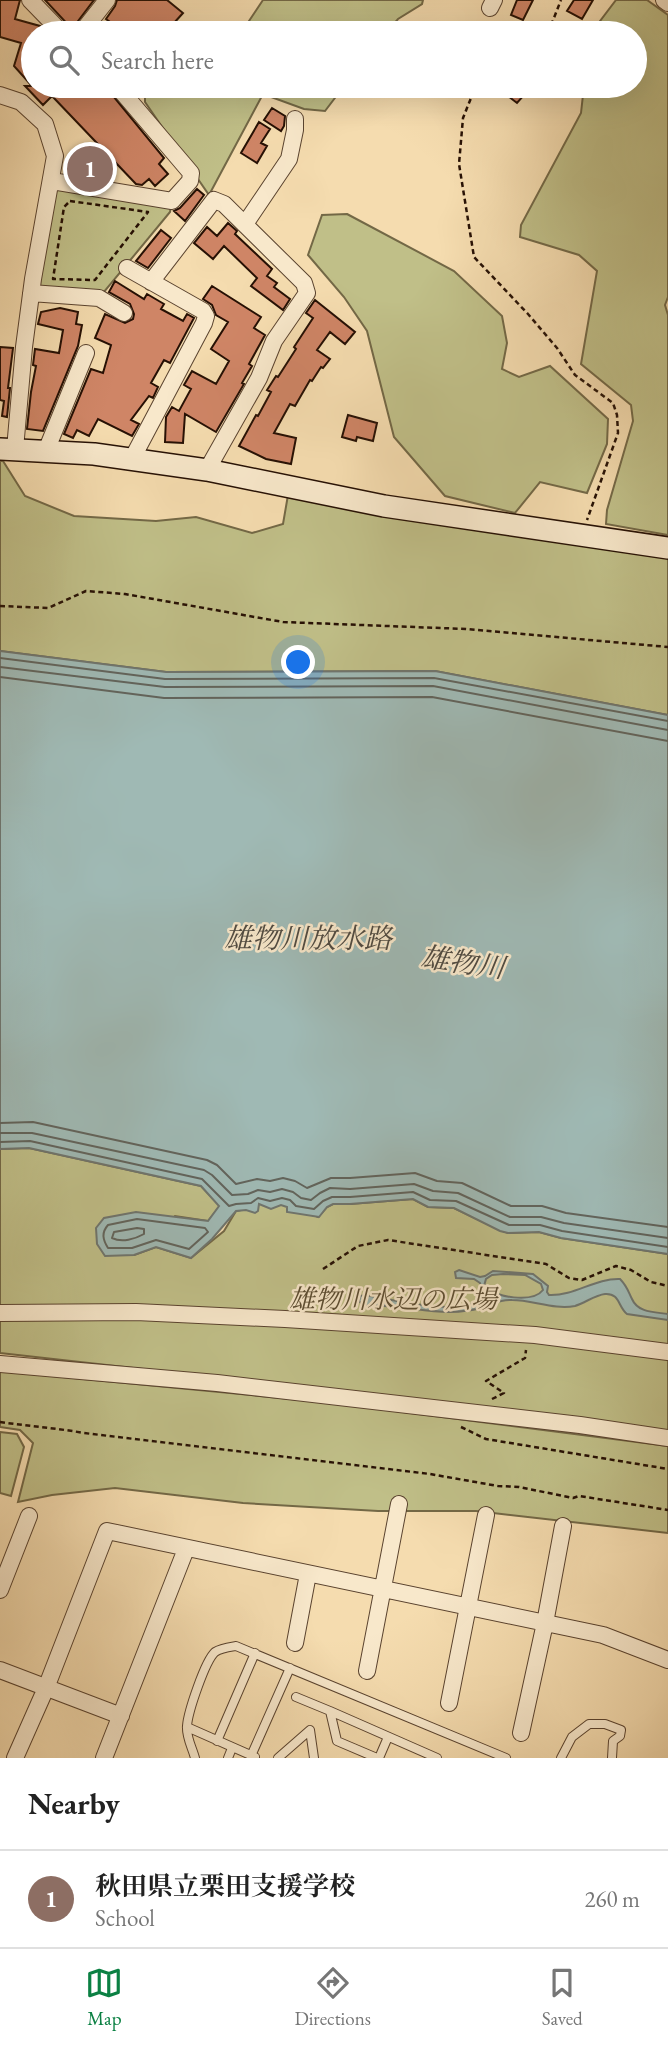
<!DOCTYPE html>
<meta charset="utf-8">
<style>
body{margin:0;font-family:"EB Garamond","Noto Serif JP",serif;background:#f2f2f2;color:#222}
.you{position:absolute;left:299px;top:663px;width:24px;height:24px;margin:-18px;border:5px solid #fff;border-radius:50%;background:#1a73e8;box-shadow:0 0 0 10px #1a73e833}
.badge{display:grid;place-items:center;width:46px;height:46px;border-radius:50%;background:#0b8043;color:#fff;font-size:23px;font-weight:700}
.pin{position:absolute;translate:-50% -50%;border:4px solid #fff;box-shadow:0 2px 7px #0006}
.list{margin:0;padding:0;list-style:none}
h2{display:flex;justify-content:space-between;align-items:center;height:91px;margin:0;padding:0 28px;font-size:30px}
h2 small{font-size:23px;font-weight:400;color:#767676}
.list li{display:grid;grid-template-columns:46px 1fr auto;gap:21px;align-items:center;box-sizing:border-box;height:98px;padding:0 28px;border-top:2px solid #e0e0e0}
.list b{display:block;font-size:26px;white-space:nowrap}
.list p{margin:0;font-size:23px;white-space:nowrap;color:#767676}
.list em{font-size:23px;font-style:normal;color:#767676}
.icon{flex:none;width:38px;height:38px;fill:none;stroke:currentColor;stroke-width:2;stroke-linecap:round;stroke-linejoin:round}
.map{position:relative;flex:none;width:668px;height:1758px;overflow:hidden}
.search{position:absolute;background:#fff;box-shadow:0 7px 28px #0002;left:21px;right:21px;top:21px;height:77px;display:flex;align-items:center;gap:18px;box-sizing:border-box;padding:0 24px;border-radius:38px;color:#767676;font-size:26px}
.sheet{height:189px;background:#fff}
nav{display:flex;justify-content:space-around;align-items:center;box-sizing:border-box;height:98px;border-top:2px solid #e0e0e0;background:#fff;font-size:19px;color:#767676}
nav a{display:grid;justify-items:center;gap:4px}
nav .on{color:#0b8043}
.map>svg:first-child{display:block}
.green{fill:#c0bf88;stroke:#736846;stroke-width:2}
.water{fill:#9fb9b4;stroke:#6f756e;stroke-width:2;fill-rule:evenodd}
.lines{fill:none;stroke-linecap:round;stroke-linejoin:round}
.shore{stroke:#62645c;stroke-width:2}
.building{fill:#cf8566;stroke:#261004;stroke-width:2}
.lane-casing{stroke:#5a432f;stroke-width:10}
.street-casing{stroke:#5a432f;stroke-width:18}
.secondary-casing{stroke:#261004;stroke-width:24}
.path{stroke:#261004;stroke-width:2.5;stroke-dasharray:5 3.5;stroke-linecap:butt}
.lane{stroke:#f8e8cb;stroke-width:8}
.street{stroke:#f8e8cb;stroke-width:16}
.secondary{stroke:#f8e8cb;stroke-width:21}
.labels{text-anchor:middle;stroke-width:5;stroke-linejoin:round;paint-order:stroke}
.park-label{font-size:26px;font-style:italic;fill:#5c4d32;stroke:#f8e8cb}
.water-label{font-size:28px;font-style:italic;fill:#504b42;stroke:#f8e8cb}
</style>
<div class="map">
<svg width="668" height="1758" viewBox="0 0 668 1758">
<rect width="100%" height="100%" fill="#f5dcaf"/>
<filter id="stains"><feTurbulence type="fractalNoise" baseFrequency=".00286" numOctaves="4"/><feColorMatrix values="0 0 0 0 .2 0 0 0 0 .09 0 0 0 0 .02 0 0 0 .5 -.17"/></filter>
<radialGradient id="worn" r=".72"><stop offset=".6" stop-color="#630" stop-opacity="0"/><stop offset="1" stop-color="#630" stop-opacity=".3"/></radialGradient>
<!-- green -->
<path class="green" d="M263,0H423L422,4L398,19L386,33H241Z
M616,0H647L668,15V297L665,305L668,315V535L606,524L607,510L633,421L631,405L581,364L597,271L579,255L520,237L521,225L581,113L584,86H635V33H591Z
M145,86H344L325,111L304,109L263,94L209,195L145,102Z
M52,181L172,201L170,212L99,298L32,293Z
M347,214L454,271L502,316L507,343L502,369L519,377L550,366L608,419L607,444L587,493L540,482L515,513L445,496L394,437L367,331L344,297L308,255L322,215Z
M0,461H3L25,496L74,516L156,521L196,517L252,533L283,524L288,495L668,553V715L435,671L166,672L0,651Z
M29,1148L201,1186L220,1206L208,1221L175,1216L134,1255L156,1247L191,1258L224,1231L236,1211C245,1210 250,1206 258,1204C277,1199 300,1211 318,1217L327,1207L333,1204H350L413,1199L428,1207L454,1208L500,1230L508,1233L539,1232L561,1238L668,1254V1434L534,1413L0,1353V1149Z
M0,1371L333,1403L668,1446V1533L476,1511H378L243,1503L115,1488L52,1495L18,1502L33,1443L20,1430L0,1427Z
M0,1432L17,1434L24,1447L11,1496L0,1493Z"/>
<!-- water -->
<path class="water" d="M0,651L166,672L435,671L668,715V1254L561,1238L539,1232L508,1233L500,1231L454,1208L428,1207L413,1199L350,1204H333L327,1207L319,1217L287,1212V1207L281,1205L271,1209L259,1204L258,1211L255,1213L246,1210L236,1211L212,1239L191,1258L156,1247L134,1255L105,1256L97,1244L96,1228L104,1218L136,1212L208,1221L219,1206L201,1186L29,1148L0,1149Z
M459,1270L480,1277L485,1276L493,1271L533,1274L548,1286L547,1292L549,1295C575,1296 595,1278 620,1279C627,1286 628,1291 632,1299C638,1313 655,1312 668,1314V1320L627,1314C618,1307 620,1293 605,1294C595,1295 585,1303 575,1306C554,1310 533,1300 512,1300C501,1299 495,1303 486,1306C477,1310 460,1312 449,1312C422,1312 396,1304 369,1306L363,1305L359,1301L360,1296L365,1295L413,1304L445,1307L469,1305L485,1299L486,1292L481,1288L480,1283L474,1279L456,1278L455,1272ZM503,1274L525,1275L541,1284L543,1290C533,1303 495,1298 484,1286L486,1279L492,1275Z"/>
<g class="lines">
<!-- shore -->
<path class="shore" d="M0,658L165,679L434,678L668,721
M0,667L165,687L433,686L668,730
M0,677L164,698L432,697L668,741
M0,1123L33,1122L207,1160L217,1165L236,1184L257,1179L270,1181L283,1178L295,1181L307,1188L331,1178H350L415,1173L437,1181L462,1183L511,1206H542L566,1213L668,1227
M0,1133H32L204,1170L212,1175L232,1195L248,1194L258,1190L270,1192L282,1189L293,1192L301,1198L311,1200L320,1193L330,1188L350,1189L414,1184L433,1191L458,1193L510,1217H541L564,1223L668,1238
M0,1142L30,1141L202,1179L229,1206L236,1204L251,1203L258,1198L270,1201L282,1198L290,1200L296,1206L314,1209L323,1201L332,1197H350L413,1192L430,1200L456,1201L509,1225H540L562,1231L668,1247
M137,1219L205,1228L208,1232L189,1249L156,1240L132,1248H108C103,1240 101,1233 108,1225Z
M137,1228L144,1229V1234C135,1239 122,1243 112,1238L114,1232Z"/>
</g>
<!-- building -->
<path class="building" d="M0,0H20L15,19L40,26L48,33H33V86H105L164,158L159,164L168,174L155,186L149,179L142,185L136,184L52,96L43,105L25,86H32L14,66L21,43L0,37Z
M45,0H94L72,29Z
M117,0H167L183,13L165,33H101L110,22L106,19L115,6Z
M517,0H533L523,20L511,15Z
M574,0H593L582,19L567,11Z
M510,86H532L517,103L504,93Z
M272,108L285,116L284,126L281,131L264,120Z
M259,122L270,129L261,143L267,146L257,163L241,153Z
M197,189L204,195L185,221L174,211L180,208Z
M228,223L237,231L235,234L272,269L267,276L277,283L274,287L290,299L283,310L251,286L257,278L224,246L213,259L194,243L207,227L217,236Z
M161,230L171,238L148,268L136,261Z
M115,281L144,299L147,294L164,304L161,309L183,321L187,314L194,318L170,363L164,360L151,383L158,387L153,398L149,396L131,420L139,424L132,436L98,419L89,436L77,430L73,438L64,434L91,369L103,373L111,345L95,338L105,314L125,323L133,319L134,314L130,304L109,292Z
M212,286L261,317L254,328L265,335L249,364L252,366L242,383L244,384L216,432L185,414L183,443L165,442L166,417L172,407L179,411L191,389L184,385L192,371L216,384L229,361L211,349L228,322L216,315L212,305L203,299Z
M315,300L355,332L345,344L330,332L317,350L330,359L323,368L321,367L312,381L310,380L295,406L290,404L274,433L296,438L291,464L266,459L239,446L256,415L258,416L271,392L267,390L276,376L278,377L296,349L294,347L313,318L306,313Z
M60,308L78,312L76,324L82,325L78,346L43,431L27,429L31,392L36,366L33,365L35,349L59,353L63,330L38,324L41,312Z
M0,347L13,348L8,388H10L7,417L2,416L4,401L0,400Z
M348,415L377,423L373,441L357,437L356,441L342,437Z"/>
<g class="lines">
<defs>
<path id="lane" d="M296,1697L330,1711L337,1741L377,1758
M330,1711L437,1758
M187,1727L255,1757
M217,1741L255,1653
M251,1756L290,1668
M195,1758C192,1747 186,1737 187,1726C188,1712 205,1661 215,1652C221,1648 230,1647 236,1646L506,1758
M228,1758L232,1748
M278,1758L310,1730L314,1758
M379,1758L388,1737
M561,1758L572,1737L589,1724H605L621,1730L620,1736L613,1741L612,1758"/>
<path id="street" d="M30,0L62,33
M664,0L668,3
M490,8L494,0
M81,33L107,0
M0,95L21,102L45,124L55,156L33,279L24,347L15,449
M52,181L172,201L190,181L191,173L117,86
M245,224L289,159L295,130V119
M127,268L203,311L206,316L204,323L132,459
M151,282L214,200L224,204L304,283L307,293L274,341L259,378L207,470
M31,293L99,298L124,313
M46,451L86,353
M0,1313L136,1312L285,1319L535,1335L668,1352
M0,1364L217,1383L580,1425L668,1438
M0,1590L29,1516
M295,1643L308,1574
M0,1670L121,1716
M367,1671L399,1504
M449,1703L486,1515
M521,1733L545,1623L563,1526
M15,1758L46,1688L107,1531L603,1635L668,1660
M104,1758L186,1549"/>
<path id="secondary" d="M0,449L94,454L207,470L384,506L668,548"/>
</defs>
<!-- lane casing -->
<use href="#lane" class="lane-casing"/>
<!-- street casing -->
<use href="#street" class="street-casing"/>
<!-- secondary casing -->
<use href="#secondary" class="secondary-casing"/>
<!-- path -->
<path class="path" d="M548,33L561,0
M481,86L473,93L463,118L459,164L474,257L528,314L557,348L575,375L613,403L617,415L618,433L587,520
M70,201L148,212L95,280L53,279L64,207Z
M0,606L48,608L86,591L125,594L283,622L466,629L668,647
M323,1269L358,1246L388,1240L546,1264L569,1278L582,1280L616,1266L631,1270L651,1282L668,1286
M492,1399L504,1393L486,1381L525,1358L526,1350
M0,1422C28,1426 56,1428 84,1433L430,1474L498,1486L519,1487L573,1498L579,1496L668,1510
M461,1427L486,1439L668,1469"/>
<!-- lane -->
<use href="#lane" class="lane"/>
<!-- street -->
<use href="#street" class="street"/>
<!-- secondary -->
<use href="#secondary" class="secondary"/>
</g>
<g class="labels">
<!-- park labels -->
<g class="park-label">
<text x="393" y="1308">雄物川水辺の広場</text>
</g>
<!-- water labels -->
<g class="water-label">
<text x="308" y="948">雄物川放水路</text>
<text transform="translate(463 962) rotate(8)" y="10">雄物川</text>
</g>
</g>
<rect width="100%" height="100%" filter="url(#stains)"/>
<rect width="100%" height="100%" fill="url(#worn)"/>
</svg>
<div class="you"></div>
<div class="pin badge" style="left:90px;top:169px;background:#8d6e63">1</div>
<div class="search"><svg class="icon" aria-label="search" viewBox="0 0 24 24"><circle cx="10" cy="10" r="6"/><path d="M15 15l6 6"/></svg>Search here</div>
</div>
<section class="sheet">
<h2>Nearby<small></small></h2>
<ul class="list">
<li><span class="badge" style="background:#8d6e63">1</span><div><b>秋田県立栗田支援学校</b><p>School</p></div><em>260 m</em></li>
</ul>
</section>
<nav>
<a class="on"><svg class="icon" aria-label="map" viewBox="0 0 24 24"><path d="M3 6l6-2 6 2 6-2v14l-6 2-6-2-6 2zM9 4v14M15 6v14"/></svg>Map</a>
<a><svg class="icon" aria-label="directions" viewBox="0 0 24 24"><path d="M12 3l9 9-9 9-9-9zM9 14v-3h6M13 9l2 2-2 2"/></svg>Directions</a>
<a><svg class="icon" aria-label="saved" viewBox="0 0 24 24"><path d="M7 4h10v16l-5-4-5 4z"/></svg>Saved</a>
</nav>
